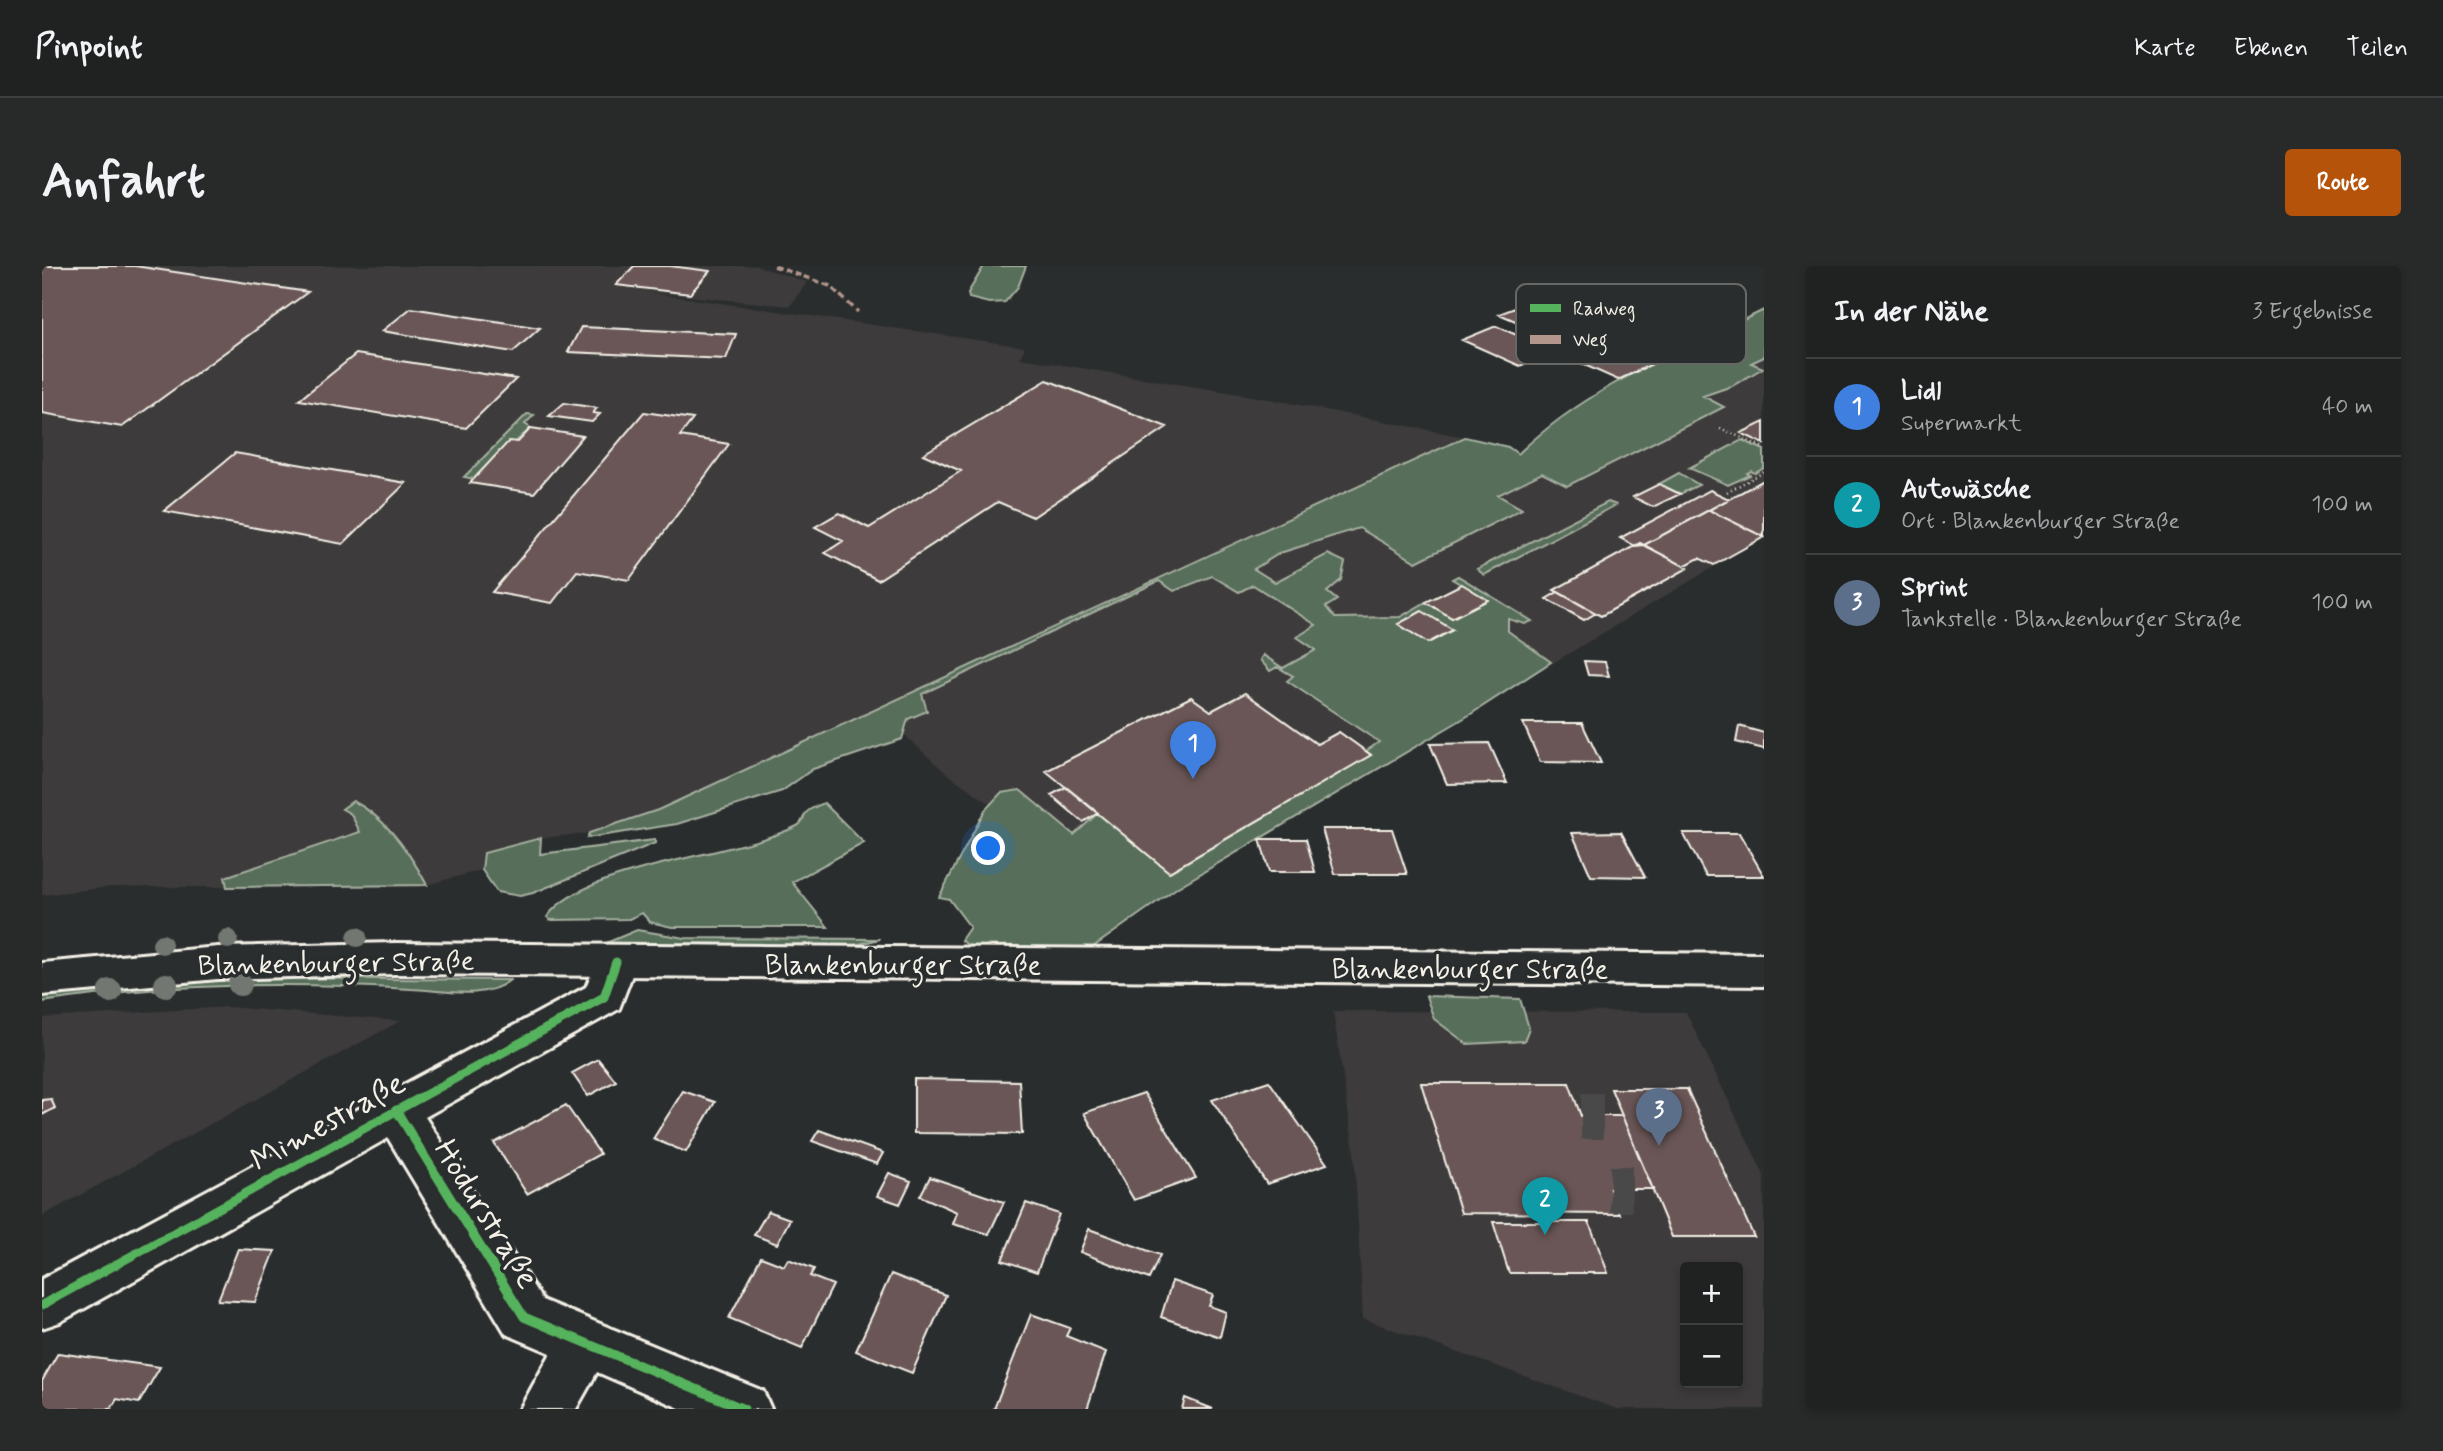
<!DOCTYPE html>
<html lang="de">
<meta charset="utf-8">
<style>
body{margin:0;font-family:Mynerve,sans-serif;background:#282a2a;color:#f1f3f6}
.controls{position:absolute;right:21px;bottom:21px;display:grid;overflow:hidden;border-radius:7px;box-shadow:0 4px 10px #0003}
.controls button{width:63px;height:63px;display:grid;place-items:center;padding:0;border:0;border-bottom:2px solid #3d3f40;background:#202222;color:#f1f3f6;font:35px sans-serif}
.you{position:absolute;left:947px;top:583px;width:24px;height:24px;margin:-18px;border:5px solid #fff;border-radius:50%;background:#1a73e8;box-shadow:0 0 0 10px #1a73e833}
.badge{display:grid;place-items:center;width:46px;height:46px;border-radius:50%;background:#b45309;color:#fff;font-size:23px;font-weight:700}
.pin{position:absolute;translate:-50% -58px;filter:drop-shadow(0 2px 4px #0008)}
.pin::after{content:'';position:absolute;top:37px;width:24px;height:21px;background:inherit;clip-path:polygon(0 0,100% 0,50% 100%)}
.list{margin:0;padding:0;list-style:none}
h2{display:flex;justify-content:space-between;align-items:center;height:91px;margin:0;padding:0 28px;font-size:30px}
h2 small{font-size:23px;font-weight:400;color:#a2a4a5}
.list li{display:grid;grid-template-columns:46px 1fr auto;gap:21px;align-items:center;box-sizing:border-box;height:98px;padding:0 28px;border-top:2px solid #3d3f40}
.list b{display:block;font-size:26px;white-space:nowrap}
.list p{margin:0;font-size:23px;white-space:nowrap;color:#a2a4a5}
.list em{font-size:23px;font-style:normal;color:#a2a4a5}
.map{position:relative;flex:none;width:1722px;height:1143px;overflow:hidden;border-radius:7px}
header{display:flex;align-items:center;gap:42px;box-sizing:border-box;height:98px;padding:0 35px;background:#202222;border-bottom:2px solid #3d3f40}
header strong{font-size:33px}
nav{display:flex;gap:38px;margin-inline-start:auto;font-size:24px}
.intro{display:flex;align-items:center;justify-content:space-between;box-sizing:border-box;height:168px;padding:0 42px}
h1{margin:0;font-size:49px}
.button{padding:18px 32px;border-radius:7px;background:#b45309;color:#fff;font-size:24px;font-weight:700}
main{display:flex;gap:42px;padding:0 42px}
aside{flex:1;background:#202222;border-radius:7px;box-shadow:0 4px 10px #0003}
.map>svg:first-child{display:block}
.built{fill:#3d3a3a;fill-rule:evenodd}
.green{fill:#576e5a;stroke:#a6b0a1;stroke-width:2}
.building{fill:#6a5757;stroke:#f4f1e8;stroke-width:2}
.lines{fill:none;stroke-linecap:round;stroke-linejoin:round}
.minor-tunnel{stroke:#484a4a;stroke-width:46;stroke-dasharray:46 24;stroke-linecap:butt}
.minor-casing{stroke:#f4f1e8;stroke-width:6}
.major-casing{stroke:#f4f1e8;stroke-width:6}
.path{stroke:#f4f1e8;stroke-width:2.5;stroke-dasharray:1 3.5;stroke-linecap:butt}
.minor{fill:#2a2d2e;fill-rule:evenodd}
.major{fill:#2a2d2e;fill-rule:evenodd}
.quiet{stroke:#b2968c;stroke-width:3.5;stroke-dasharray:7 3.5;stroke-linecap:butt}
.cycleway-casing{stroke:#2a2d2e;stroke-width:13}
.cycleway{stroke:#56b35d;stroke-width:9}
.tree{fill:#727871}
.labels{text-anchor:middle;stroke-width:7;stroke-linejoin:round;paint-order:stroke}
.street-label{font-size:28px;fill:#f4f1e8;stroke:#2a2d2e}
.near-street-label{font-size:33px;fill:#f4f1e8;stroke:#2a2d2e}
.key{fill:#2a2d2e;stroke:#676866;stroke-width:2}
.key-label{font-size:19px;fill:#f4f1e8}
</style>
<header>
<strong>Pinpoint</strong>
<nav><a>Karte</a><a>Ebenen</a><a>Teilen</a></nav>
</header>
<div class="intro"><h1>Anfahrt</h1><a class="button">Route</a></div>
<main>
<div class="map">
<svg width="1722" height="1143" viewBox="0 0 1722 1143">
<rect width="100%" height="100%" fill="#2a2d2e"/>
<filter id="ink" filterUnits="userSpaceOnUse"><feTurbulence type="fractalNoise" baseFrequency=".0143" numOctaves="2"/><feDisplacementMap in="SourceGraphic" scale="14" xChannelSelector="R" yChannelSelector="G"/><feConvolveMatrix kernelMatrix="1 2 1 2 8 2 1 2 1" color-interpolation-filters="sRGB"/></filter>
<g filter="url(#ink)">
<!-- built -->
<path class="built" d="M0,0H715L765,16L748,40L603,26L983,81L978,92L1222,132L1423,171L1466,181L1476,188L1525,146L1576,114L1722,44V271L1136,621L974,556L904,507L845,453L578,559L547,567L499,572L442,587L440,604L377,621H70L0,629Z
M186,741L358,755L0,950V752Z
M1291,745L1644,746L1722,909V1143H1575L1321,1053L1312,884ZM1643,1001H1696V1117H1643Z"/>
<!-- green -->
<path class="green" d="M942,0H984L976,21L963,36L947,37L927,32L926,27Z
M1722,44V91L1709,97L1721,102L1690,120L1661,130L1682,141L1525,220L1500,207L1456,229L1480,243L1374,296L1317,262L1238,287L1212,303L1233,316L1286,288L1303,296L1299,314L1285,326L1295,334L1284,341L1293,352L1358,351L1384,336L1410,352L1445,334L1410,313L1416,310L1490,355L1483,358L1466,353V365L1509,396L1429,448L1136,621L1051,681L930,682L919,674L928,661L907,633L897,631L943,544L959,527L978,524L1032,569L1056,547L1128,606L1329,489L1324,485L1337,476L1245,415L1251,410L1235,401L1228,405L1218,394L1221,389L1241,402L1274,384L1255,371L1274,359L1211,319L1197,326L1170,310L1132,325L1117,315L880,428L885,445L866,453L860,473L771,503L740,525L635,558L545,572L547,567L616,544L1423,171L1466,181L1476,188C1546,120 1636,86 1722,44Z
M485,148L492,149L483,158L489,162L432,213L422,211Z
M1700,174L1722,184V202L1713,207L1709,205L1705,207L1708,209L1686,219L1647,202Z
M1637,207L1657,219L1638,228L1617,218Z
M1566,236L1574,239L1442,309L1435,303Z
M311,535C343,551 368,587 385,619L185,621L183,611L318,566L309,548L300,543Z
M782,537L822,577L750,616L786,661H630L608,656L600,647L587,653L508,654L505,651C541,599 694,591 755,560C761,557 760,553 764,547C768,542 776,540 782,537Z
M499,572L498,588L613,574V577L491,627L478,630L455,626L440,604L442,587Z
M595,664L643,672L838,673L805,681L564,677Z
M181,713L208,712L468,714C443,735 400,724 369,723C248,716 121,717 0,736V729Z
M1384,730L1478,733L1487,762L1482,775L1425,778L1392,753Z"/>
<!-- building -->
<path class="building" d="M0,0H93L266,26L80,161L0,147Z
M592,0H628L668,5L648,28L574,19Z
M1502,31L1558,55L1525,68L1497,55L1485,60L1457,48Z
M369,42L498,62L471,86L340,65Z
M1600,46L1664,73L1576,114L1511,85Z
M1454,60L1511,85L1478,100L1420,74Z
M539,61L694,68L684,93L526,86Z
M314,88L474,113L424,162L257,134Z
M1005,114L1125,161L991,251L956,236L836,314L783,287L801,275L773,261L797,247L827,262L919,205L881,188Z
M522,137L555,142L551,147L558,148L550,156L507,150Z
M602,146L651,153L638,170L687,178L587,314L535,305L510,337L450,326Z
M1722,156V178L1699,167Z
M489,162L541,170L492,227L428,217L467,175L476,176Z
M193,187L364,217L301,278L122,245Z
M1722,214V271L1667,244L1687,233Z
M1617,218L1638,228L1611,241L1591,231Z
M1668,224L1687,233L1602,279L1593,280L1578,272Z
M1667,244L1722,271L1672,299L1657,292L1642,300L1602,279Z
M1598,277L1646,302L1559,350L1512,324Z
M1420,318L1446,334L1410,352L1384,336Z
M1516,326L1554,347L1542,354L1504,333Z
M1380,345L1411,364L1386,377L1356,358Z
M1542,395L1563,396L1567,410L1546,409Z
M1203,427L1275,478L1297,466L1329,489L1127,606L1004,505L1149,431L1169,445Z
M1481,457H1540L1559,497L1498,496Z
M1697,460L1722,467V483L1694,476Z
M1447,477L1465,517L1405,518L1388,478Z
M1024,521L1056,547L1041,556L1009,529Z
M1280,563H1350L1365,608H1293Z
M1579,566L1603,611L1549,610L1530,567Z
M1641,567H1697L1722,610H1664Z
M1218,573H1264L1273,606H1227Z
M556,793L574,815L546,830L530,807Z
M872,813L977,815L980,868L872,867Z
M1227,815L1285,898L1225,918L1170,834Z
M1379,817H1527L1539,850H1580L1611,923H1568L1578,948L1419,947Z
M1569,823H1645L1712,971H1630Z
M641,825L673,836L644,886L611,873Z
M1102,827L1154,912L1092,934L1042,847Z
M9,833L13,842L0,849V834Z
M524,839L558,888L485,928L452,877Z
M777,864L841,887L835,898L770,875Z
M847,907L869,915L858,938L835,930Z
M888,911L962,936L947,968L911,958L915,946L878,930Z
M984,937L1017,948L995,1006L960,994Z
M726,945L748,953L735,978L712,969Z
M1451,956H1547L1566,1007H1467Z
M1047,963L1118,989L1107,1013L1038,986Z
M196,983L233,985L213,1036L176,1034Z
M719,991L742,1000L746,993L772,1003L768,1010L791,1019L760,1082L687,1052Z
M849,1008L904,1029L870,1107L814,1085Z
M1130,1015L1171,1029L1167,1040L1184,1046L1178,1071L1119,1051Z
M989,1048L1028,1062L1024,1070L1064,1086L1045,1143H952Z
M16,1087L118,1101L97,1137L75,1133L69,1143H0V1115Z
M1143,1132L1171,1143H1140Z"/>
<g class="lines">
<!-- minor-tunnel -->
<path class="minor-tunnel" d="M1539,850H1561
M1568,923H1590"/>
<defs>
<path id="minor" d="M574,680L589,685L595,696L577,743L383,851L500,1034L721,1125L729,1143H640L555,1106L534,1143H478L509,1087L464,1068L346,872L18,1056L0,1062V1013L544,721L559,685Z"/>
<path id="major" d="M354,677L1722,688V720L354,708L176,713L0,729V697L176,681Z"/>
</defs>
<!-- minor casing -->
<use href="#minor" class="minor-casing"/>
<!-- major casing -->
<use href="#major" class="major-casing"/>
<!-- path -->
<path class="path" d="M1678,162L1722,182
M1685,226L1722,206"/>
<!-- minor -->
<use href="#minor" class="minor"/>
<!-- major -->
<use href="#major" class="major"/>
<!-- quiet -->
<path class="quiet" d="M732,0L788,20L816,46"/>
<defs>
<path id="cycleway" d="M354,844L482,1051L702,1143
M0,1039L562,731L574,696"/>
</defs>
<!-- cycleway casing -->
<use href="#cycleway" class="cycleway-casing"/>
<!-- cycleway -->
<use href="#cycleway" class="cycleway"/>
</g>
<!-- trees -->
<g class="tree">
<circle cx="315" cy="671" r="10"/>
<circle cx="186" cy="673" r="10"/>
<circle cx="120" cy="678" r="10"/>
<circle cx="198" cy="718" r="12"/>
<circle cx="124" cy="719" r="12"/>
<circle cx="68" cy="725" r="12"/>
</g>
</g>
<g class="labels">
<!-- street labels -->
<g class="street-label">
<text transform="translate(294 696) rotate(-1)" y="10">Blankenburger Straße</text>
<text x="861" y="708">Blankenburger Straße</text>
<text x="1428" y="712">Blankenburger Straße</text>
</g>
<!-- near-street labels -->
<g class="near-street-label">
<text transform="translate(285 854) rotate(-29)" y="12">Mimestraße</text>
<text transform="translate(446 947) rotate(58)" y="12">Hödurstraße</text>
</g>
</g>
<!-- legend -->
<rect x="1474" y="18" width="230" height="80" rx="10" class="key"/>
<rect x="1488" y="38" width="31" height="8" fill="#56b35d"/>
<rect x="1488" y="69" width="31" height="9" fill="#b2968c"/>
<g class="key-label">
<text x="1531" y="49">Radweg</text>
<text x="1531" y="80">Weg</text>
</g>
</svg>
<div class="controls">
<button>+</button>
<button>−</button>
</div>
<div class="you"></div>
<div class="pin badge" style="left:1151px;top:513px;background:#3f7fe0">1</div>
<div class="pin badge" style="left:1503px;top:969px;background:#0f9aa8">2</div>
<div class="pin badge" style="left:1617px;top:880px;background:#5c6f8a">3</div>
</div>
<aside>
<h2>In der Nähe<small>3 Ergebnisse</small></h2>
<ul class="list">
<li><span class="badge" style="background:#3f7fe0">1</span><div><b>Lidl</b><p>Supermarkt</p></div><em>40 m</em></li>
<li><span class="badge" style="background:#0f9aa8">2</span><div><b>Autowäsche</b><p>Ort · Blankenburger Straße</p></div><em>100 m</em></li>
<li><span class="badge" style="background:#5c6f8a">3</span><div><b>Sprint</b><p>Tankstelle · Blankenburger Straße</p></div><em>100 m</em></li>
</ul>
</aside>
</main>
